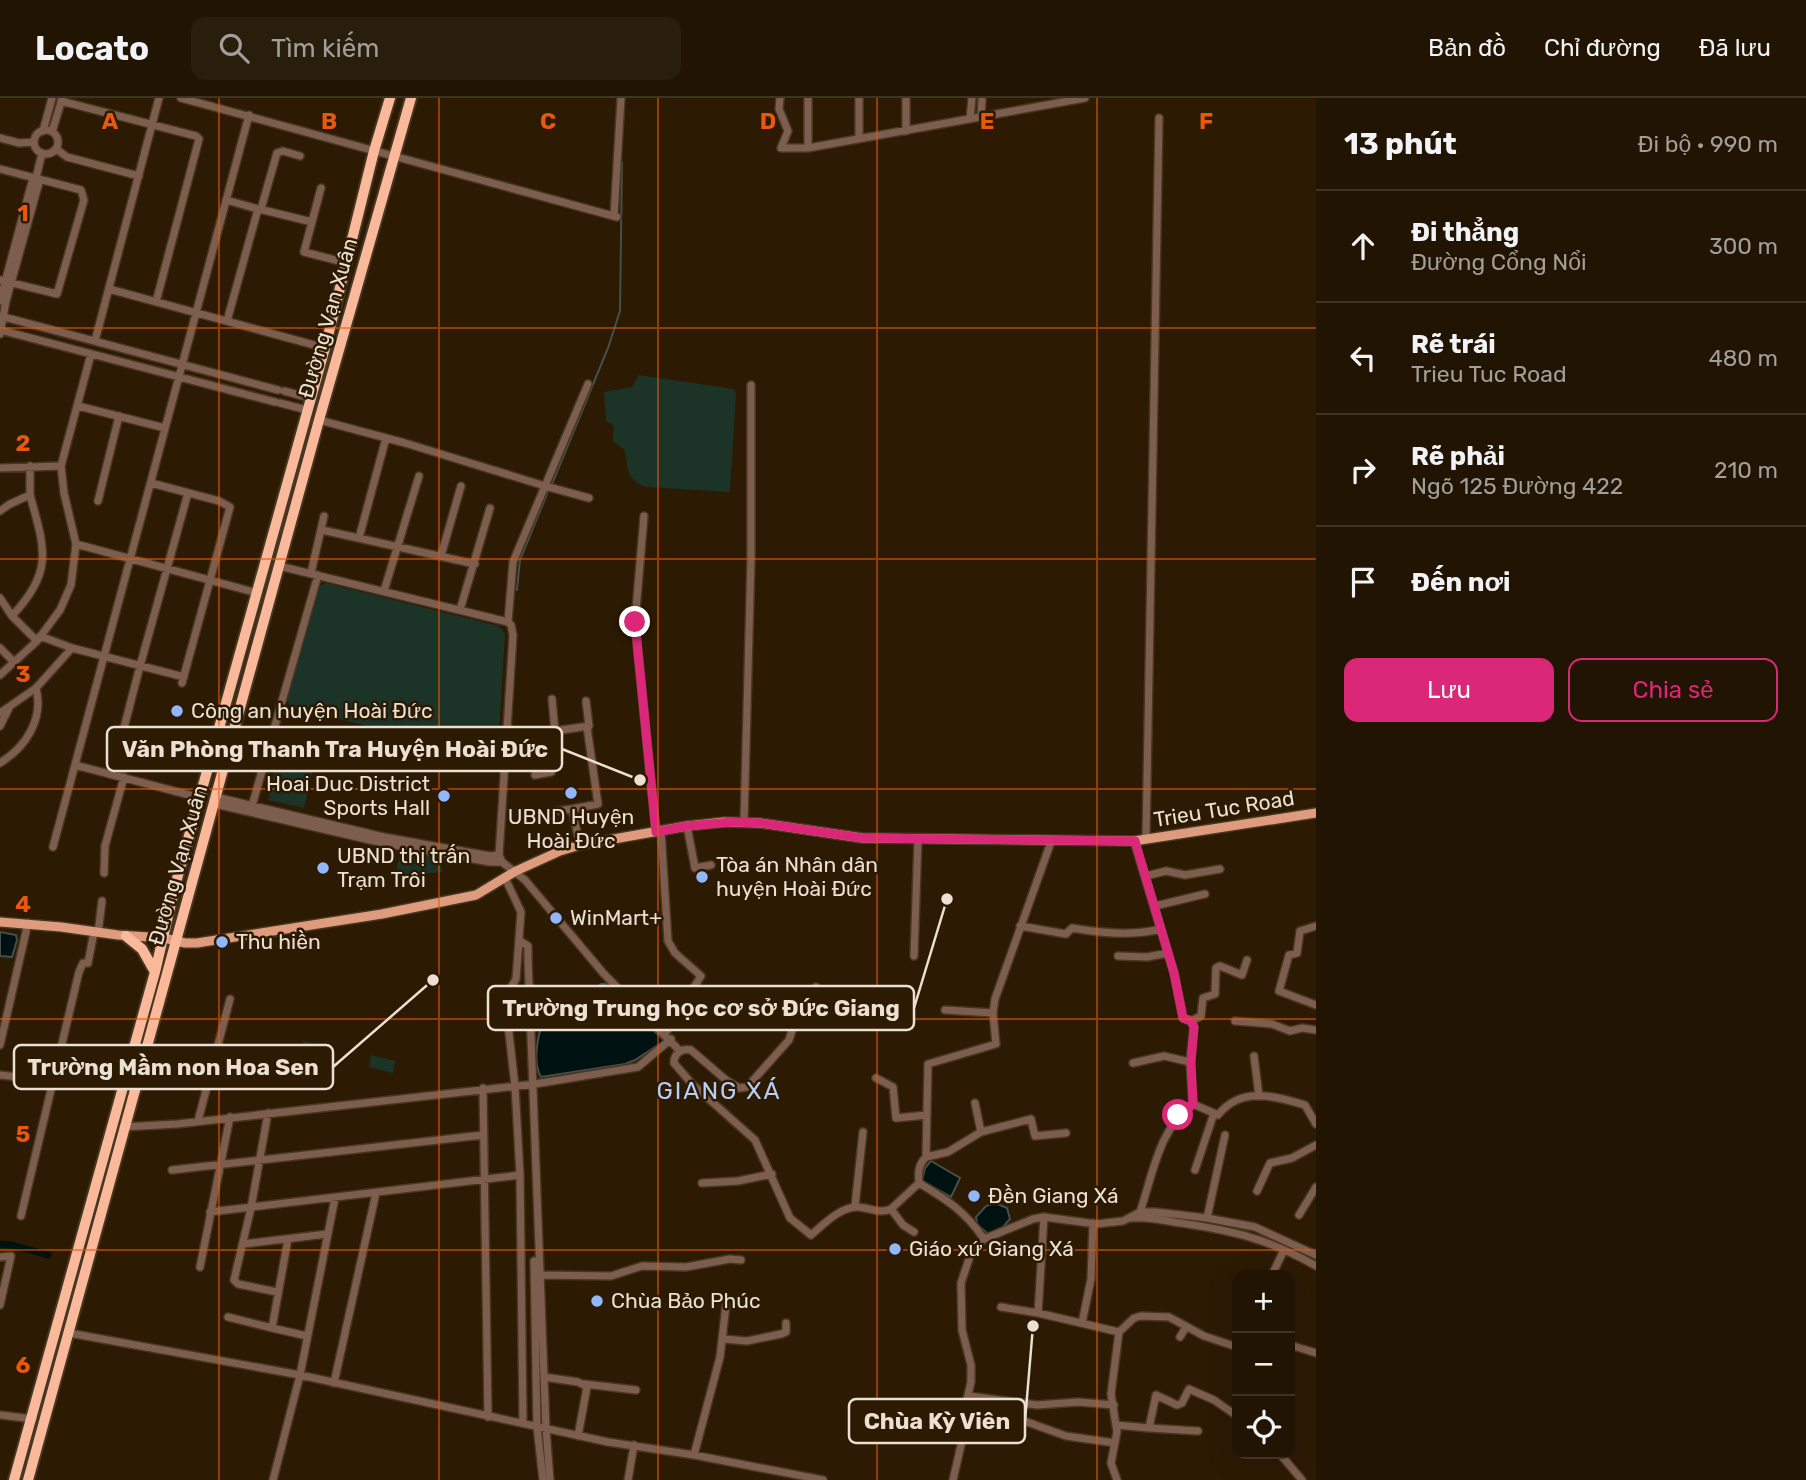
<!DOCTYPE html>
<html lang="vi">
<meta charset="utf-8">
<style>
body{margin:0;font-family:Rubik,sans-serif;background:#291d0c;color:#f1f3f6}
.controls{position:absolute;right:21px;bottom:21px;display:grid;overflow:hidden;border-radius:14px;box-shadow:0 7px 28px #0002}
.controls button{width:63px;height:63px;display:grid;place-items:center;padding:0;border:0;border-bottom:2px solid #3e3324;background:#211402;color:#f1f3f6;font:35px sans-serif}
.stop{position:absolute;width:21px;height:21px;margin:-16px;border:5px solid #db2777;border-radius:50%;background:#fff}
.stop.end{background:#db2777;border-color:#fff;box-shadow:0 2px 7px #0008}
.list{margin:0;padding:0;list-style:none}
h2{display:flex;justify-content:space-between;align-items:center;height:91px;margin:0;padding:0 28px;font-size:30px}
h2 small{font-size:23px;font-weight:400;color:#a29e99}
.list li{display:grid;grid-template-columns:46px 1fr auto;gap:21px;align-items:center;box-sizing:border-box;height:112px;padding:0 28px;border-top:2px solid #3e3324}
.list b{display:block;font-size:26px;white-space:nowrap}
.list p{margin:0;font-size:23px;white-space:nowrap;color:#a29e99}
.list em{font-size:23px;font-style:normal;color:#a29e99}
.actions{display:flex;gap:14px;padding:21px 28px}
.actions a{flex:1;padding:16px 0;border:2px solid #db2777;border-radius:14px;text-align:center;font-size:24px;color:#db2777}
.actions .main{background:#db2777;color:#fff}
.icon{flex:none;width:38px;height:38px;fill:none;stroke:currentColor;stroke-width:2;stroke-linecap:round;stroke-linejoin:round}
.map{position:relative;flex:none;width:1316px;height:1382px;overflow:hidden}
header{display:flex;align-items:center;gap:42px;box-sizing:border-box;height:98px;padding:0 35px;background:#211402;border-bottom:2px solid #3e3324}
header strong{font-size:33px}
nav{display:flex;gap:38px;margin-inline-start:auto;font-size:24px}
.search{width:490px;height:63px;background:#291d0c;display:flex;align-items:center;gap:18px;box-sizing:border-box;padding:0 24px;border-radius:14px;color:#a29e99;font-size:26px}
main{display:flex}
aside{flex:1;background:#211402}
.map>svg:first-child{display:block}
.green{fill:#1c3328}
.water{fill:#011;stroke:#474f4b;stroke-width:2}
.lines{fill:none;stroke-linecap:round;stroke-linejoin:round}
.stream{stroke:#474f4b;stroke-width:2}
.canal{stroke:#011;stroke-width:7}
.minor-casing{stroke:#473620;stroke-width:10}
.major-casing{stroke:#473620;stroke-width:12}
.highway-casing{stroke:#473620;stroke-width:14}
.minor{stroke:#7d5d4e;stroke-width:7}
.major{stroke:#df9b7d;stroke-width:9}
.highway{stroke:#fbb99c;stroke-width:10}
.route{stroke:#db2777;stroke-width:9}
.grid{fill:none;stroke:#e8590c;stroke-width:2;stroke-opacity:0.55}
.poi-dot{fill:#92b7fd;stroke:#2c1a03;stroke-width:2.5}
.labels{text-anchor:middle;stroke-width:5;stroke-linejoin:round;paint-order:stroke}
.street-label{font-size:21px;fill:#ece0d2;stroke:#2c1a03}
.poi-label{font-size:21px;fill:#ece0d2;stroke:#2c1a03;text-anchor:start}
.quarter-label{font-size:24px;letter-spacing:2px;fill:#b8cdf5;stroke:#2c1a03}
.grid-label{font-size:23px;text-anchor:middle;font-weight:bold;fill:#e8590c;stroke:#2c1a03;stroke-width:5;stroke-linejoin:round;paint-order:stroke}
.leader{fill:none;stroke:#ece0d2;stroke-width:2.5}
.callout-dot{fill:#ece0d2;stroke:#2c1a03;stroke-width:2.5}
.callout{fill:#2c1a03;stroke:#ece0d2;stroke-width:2.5}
.callout-label{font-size:23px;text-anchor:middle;font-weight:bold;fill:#ece0d2}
</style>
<header>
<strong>Locato</strong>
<div class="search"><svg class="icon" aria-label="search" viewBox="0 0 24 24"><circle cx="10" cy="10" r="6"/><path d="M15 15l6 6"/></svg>Tìm kiếm</div>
<nav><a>Bản đồ</a><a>Chỉ đường</a><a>Đã lưu</a></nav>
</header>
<main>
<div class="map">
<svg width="1316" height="1382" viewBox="0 0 1316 1382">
<rect width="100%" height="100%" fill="#2c1a03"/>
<!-- green -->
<path class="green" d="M639,277L734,291L736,296L730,394L647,389C624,381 629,370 624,351L613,344L614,328L606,323L604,294L632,289Z
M326,485L499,528L505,535L498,652L493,658L292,610L287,603L318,489Z
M279,654L315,663L304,710L268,702Z
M401,751L440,761L442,774L401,778V781L394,782Z
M303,943L316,946L312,961L300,958Z
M371,957L395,963L393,975L369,969Z"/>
<!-- water -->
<path class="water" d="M0,834L16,837L17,842L12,859L0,858Z
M601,886H606L614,892L664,943L635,962L625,966L541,979C533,966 537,941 542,927L564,915Z
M931,1063L960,1080L951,1099L922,1083L925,1070Z
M995,1105L1007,1110L1010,1121L1003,1129L988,1136L977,1126L976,1119L986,1108Z"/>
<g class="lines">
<!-- stream -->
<path class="stream" d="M552,386L608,250L620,213L622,64
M517,492L520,462L549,391"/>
<!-- canal -->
<path class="canal" d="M0,1146L12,1147L48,1157"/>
<defs>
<path id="minor" d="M181,0L617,119
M780,0L779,11L788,33L781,50H808
M808,0V50L1085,0
M61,3L196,38L199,41L156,204
M981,20L982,0
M970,21L972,0
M34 44a12 12 0 1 1 24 0a12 12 0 1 1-24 0Z
M43,33L52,0
M906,33V0
M52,34L62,1
M0,40L19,45L34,44
M859,41V0
M56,51L67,59L139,78
M0,71L81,92L84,102L57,196L0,182
M36,80L42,55
M321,90L304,154L347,165
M226,102L258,111L227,223
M259,111L312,124
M261,111L277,55L283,53L300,58
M614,118L621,0
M109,191L325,250
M0,203L33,80
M0,218L278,292
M0,232L275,304
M0,236L6,203L40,81
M95,243L159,0
M588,286L545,388L589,400
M284,293L310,300
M280,305L307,312
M78,308L165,330
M319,322L405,345L545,388L513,464L508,524
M30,368V397
M0,370L61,368
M151,385L219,403L230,409L182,585
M98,403L119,318
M0,413L10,406L30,397C45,452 54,472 12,518
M644,418L635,524L656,734
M322,432L475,466
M359,440L386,340
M76,446L257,495
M441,458L461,388
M279,468L508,524L511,527L513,537L499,757L502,764
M311,475L324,418
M384,493L419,378
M0,500L12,518L37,543
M460,512L490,410
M40,538L72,550L184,579
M0,550L15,565
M0,577L37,543L60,512L71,487L76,446L64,395L61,368L91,256
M552,601L555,633
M0,615L36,590L72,550
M0,628L9,610
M122,642L166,654
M0,665C26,649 44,621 36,590
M75,667L201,700
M112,676L140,568L188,395
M535,677L551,674L548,634L589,628L586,603
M216,699L384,739L490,758L499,757
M215,706L383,745L490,764H502L525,782L604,876L680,953
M252,708L318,477
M557,713L572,711
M744,725L751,460V287
M687,728L695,770L711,767
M661,733L668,843L675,855L701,878L665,936
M1146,741L1159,20
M1134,743L1174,875L1183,920L1191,923L1194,929L1190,964L1193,1006C1159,1030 1153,1076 1140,1114
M580,747L572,711L598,706L587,629
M53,749L249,17
M104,775L105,748L124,679
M1146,778L1166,773L1185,777L1220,771
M505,780L521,814L516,881L505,900L515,988L520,1077L523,1325
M1155,808L1205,796
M1020,828L1066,836L1072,830C1100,835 1134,838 1161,831
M1316,828L1300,833L1297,855L1289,857L1279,893L1316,907
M98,835L102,803
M520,843L528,848V861L546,1331L550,1382
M914,858L918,741
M1118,858L1147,859L1168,855
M816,889L796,920L789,942L747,989L739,990L726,982L691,952C682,950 674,955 674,965L692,986L755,1042L790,1120L811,1137C823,1127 841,1108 858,1109C870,1110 880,1116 891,1111L919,1085
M945,912L993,915
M1191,923L1201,918L1203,900L1215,896L1216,870L1220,868L1242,877L1247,862
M1235,923L1272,926L1290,933L1302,930L1316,932
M0,947L28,825
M146,950L189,954L265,975
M1254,958L1259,998
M1133,965L1164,958L1190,964
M0,977L54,983
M876,980L893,989L896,1020L927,1017
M483,990L488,1319
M975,1005L981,1034
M1193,1006L1218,1017C1241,988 1274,998 1305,1007L1316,1026
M268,1015L251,1110L234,1182L238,1186L277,1194
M198,1023L230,901
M123,1029L177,1026L535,986L638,969L671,941
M926,1059L948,1054L981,1034L1031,1021L1035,1038L1066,1035
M172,1072L483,1037
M1195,1072L1214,1015
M702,1085L738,1083L772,1076
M919,1085C918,1075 918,1067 926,1059L928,966L996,946L993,915L995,901L1051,744
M919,1085C947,1102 965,1113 984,1141
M1257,1093L1270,1065L1292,1060L1316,1047
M855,1108L863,1034
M891,1111L903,1127L914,1134
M210,1114L520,1077
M1299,1117L1316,1089
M21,1118L79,874L83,865H88L94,834
M1132,1120C1149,1118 1165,1123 1181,1125C1234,1133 1269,1141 1316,1168
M1207,1120L1225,1037
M288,1141L272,1230L307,1238
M243,1146L327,1136
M0,1159L11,1158L0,1207
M534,1163L537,1329L543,1382
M200,1169L230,1019
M541,1177L611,1178L642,1168L686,1169L730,1161L741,1162
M1272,1177L1284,1152
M1001,1209L1038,1215L1119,1234
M1038,1215L1044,1119
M228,1219L272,1230
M1082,1225L1091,1181L1093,1125
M69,1235L300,1277L608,1344L694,1357L823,1382
M1180,1239L1186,1229
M723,1241L747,1243L781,1236L786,1234V1225
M1290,1247L1316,1255
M544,1279L578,1284L587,1289L578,1338
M334,1285L376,1095
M584,1286L636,1292
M969,1298L1037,1307L1078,1304L1114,1307
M994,1312L1066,1338L1115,1345
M0,1317L33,1321
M1116,1327L1149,1330L1156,1297L1177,1307L1182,1305L1189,1291L1214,1302L1237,1318
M1149,1330L1198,1333
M1280,1356L1302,1382
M694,1357L720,1259L726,1207
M273,1382L300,1277L335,1100
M628,1382L634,1347
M953,1382L961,1347L965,1310L971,1284V1267L962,1232L961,1185L972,1152L984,1141L1033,1121L1044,1119L1096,1126L1123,1123L1140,1114H1156L1207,1120L1255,1129L1316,1157
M1117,1382L1111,1365L1117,1334L1111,1296L1119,1234L1134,1220L1141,1218L1169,1219L1204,1238L1237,1249"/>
<path id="major" d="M0,824L61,829L118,837L164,840L185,845H197L382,816L476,797L516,773L560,753L580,747L687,728L724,724L760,725L862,740L1134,743L1316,715"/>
<path id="highway" d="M126,838L142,851L155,874
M14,1382L155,874L175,788L325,250L374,53L390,0
M28,1382L319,322L411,0"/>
</defs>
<!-- minor casing -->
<use href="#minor" class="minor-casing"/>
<!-- major casing -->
<use href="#major" class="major-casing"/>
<!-- highway casing -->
<use href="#highway" class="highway-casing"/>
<!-- minor -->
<use href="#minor" class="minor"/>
<!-- major -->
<use href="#major" class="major"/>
<!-- highway -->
<use href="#highway" class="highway"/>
</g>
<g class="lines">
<!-- route -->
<path class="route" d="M635,524L656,734L687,728L733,724L760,725L862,740L1135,743L1174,875L1183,920L1191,923L1194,929L1191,964L1193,1006L1178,1017"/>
</g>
<!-- grid -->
<path class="grid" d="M219,0V1382M439,0V1382M658,0V1382M877,0V1382M1097,0V1382M0,230H1316M0,461H1316M0,691H1316M0,921H1316M0,1152H1316"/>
<!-- markers -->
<g class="poi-dot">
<circle cx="177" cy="613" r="7"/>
<circle cx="571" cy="695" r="7"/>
<circle cx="444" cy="698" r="7"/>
<circle cx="323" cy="770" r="7"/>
<circle cx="702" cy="779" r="7"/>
<circle cx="556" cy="820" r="7"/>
<circle cx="222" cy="844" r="7"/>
<circle cx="974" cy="1098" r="7"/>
<circle cx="895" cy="1151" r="7"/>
<circle cx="597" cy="1203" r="7"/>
</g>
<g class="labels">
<!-- street labels -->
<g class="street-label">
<text transform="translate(328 220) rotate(-74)" y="7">Đường Vạn Xuân</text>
<text transform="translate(1224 711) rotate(-9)" y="7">Trieu Tuc Road</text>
<text transform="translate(178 767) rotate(-74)" y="7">Đường Vạn Xuân</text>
</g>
<!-- poi labels -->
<g class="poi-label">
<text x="191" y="620">Công an huyện Hoài Đức</text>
<text x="430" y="693" text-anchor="end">Hoai Duc District<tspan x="430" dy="24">Sports Hall</tspan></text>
<text x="571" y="726" text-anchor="middle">UBND Huyện<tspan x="571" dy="24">Hoài Đức</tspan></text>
<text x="337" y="765">UBND thị trấn<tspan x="337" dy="24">Trạm Trôi</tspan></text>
<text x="716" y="774">Tòa án Nhân dân<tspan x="716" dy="24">huyện Hoài Đức</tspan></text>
<text x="570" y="827">WinMart+</text>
<text x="236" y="851">Thu hiền</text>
<text x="988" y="1105">Đền Giang Xá</text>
<text x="909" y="1158">Giáo xứ Giang Xá</text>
<text x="611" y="1210">Chùa Bảo Phúc</text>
</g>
<!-- quarter labels -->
<g class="quarter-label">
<text x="719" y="1001">GIANG XÁ</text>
</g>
</g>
<g class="grid-label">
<text x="110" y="31">A</text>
<text x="329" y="31">B</text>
<text x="548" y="31">C</text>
<text x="768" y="31">D</text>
<text x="987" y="31">E</text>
<text x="1206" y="31">F</text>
<text x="23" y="123">1</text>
<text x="23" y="353">2</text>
<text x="23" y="584">3</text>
<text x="23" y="814">4</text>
<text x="23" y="1044">5</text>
<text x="23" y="1275">6</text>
</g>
<!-- callouts -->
<path class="leader" d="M640 682L562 651M947 801L914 910M433 882L333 969M1033 1228L1025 1323"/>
<g class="callout-dot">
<circle cx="640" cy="682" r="7"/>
<circle cx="947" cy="801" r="7"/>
<circle cx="433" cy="882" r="7"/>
<circle cx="1033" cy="1228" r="7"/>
</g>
<g class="callout">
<rect x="107" y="629" width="455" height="44" rx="7"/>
<rect x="488" y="888" width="426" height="44" rx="7"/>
<rect x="14" y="947" width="319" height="44" rx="7"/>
<rect x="849" y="1301" width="176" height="44" rx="7"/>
</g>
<g class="callout-label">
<text x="335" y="659">Văn Phòng Thanh Tra Huyện Hoài Đức</text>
<text x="701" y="918">Trường Trung học cơ sở Đức Giang</text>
<text x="173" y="977">Trường Mầm non Hoa Sen</text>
<text x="937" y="1331">Chùa Kỳ Viên</text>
</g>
</svg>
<div class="controls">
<button>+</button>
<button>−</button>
<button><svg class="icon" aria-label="locate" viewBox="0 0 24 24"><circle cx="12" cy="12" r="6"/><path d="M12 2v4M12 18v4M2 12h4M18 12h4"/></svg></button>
</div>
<div class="stop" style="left:1178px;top:1017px"></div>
<div class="stop end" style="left:635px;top:524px"></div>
</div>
<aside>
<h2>13 phút<small>Đi bộ · 990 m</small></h2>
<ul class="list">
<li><svg class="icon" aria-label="ahead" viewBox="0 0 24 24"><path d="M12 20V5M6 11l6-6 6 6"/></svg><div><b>Đi thẳng</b><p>Đường Cổng Nổi</p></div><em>300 m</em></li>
<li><svg class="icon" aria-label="left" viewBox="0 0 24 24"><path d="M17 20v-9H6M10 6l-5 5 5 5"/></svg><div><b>Rẽ trái</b><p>Trieu Tuc Road</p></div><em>480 m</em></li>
<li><svg class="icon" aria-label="right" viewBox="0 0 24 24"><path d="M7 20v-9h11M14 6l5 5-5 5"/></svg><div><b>Rẽ phải</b><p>Ngõ 125 Đường 422</p></div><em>210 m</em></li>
<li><svg class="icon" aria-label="arrive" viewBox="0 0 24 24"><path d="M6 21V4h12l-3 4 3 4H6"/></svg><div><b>Đến nơi</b></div></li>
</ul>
<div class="actions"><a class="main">Lưu</a><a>Chia sẻ</a></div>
</aside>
</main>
